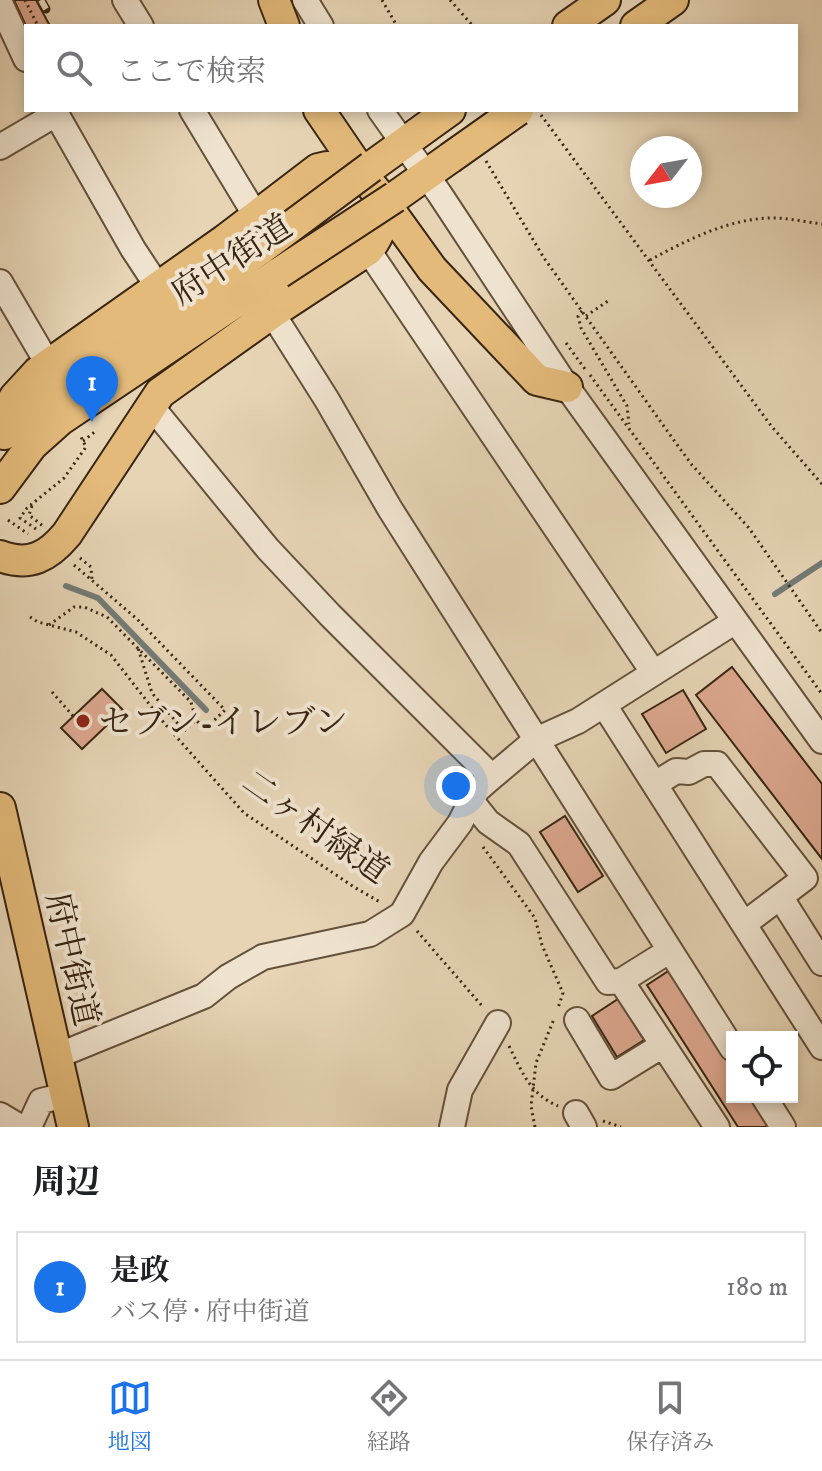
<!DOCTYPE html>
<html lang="ja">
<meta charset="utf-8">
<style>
body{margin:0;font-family:"IM FELL DW Pica","Noto Serif JP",serif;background:#f6f6f6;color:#202124}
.controls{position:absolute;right:24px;bottom:24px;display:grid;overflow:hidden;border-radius:0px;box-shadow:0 4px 12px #0003}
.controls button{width:72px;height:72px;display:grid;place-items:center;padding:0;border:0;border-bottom:2px solid #e0e0e0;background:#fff;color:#202124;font:40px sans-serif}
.compass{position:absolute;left:630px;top:136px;width:72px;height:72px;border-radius:50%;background:#fff;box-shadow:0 4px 12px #0003;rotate:239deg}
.you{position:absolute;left:456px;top:786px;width:28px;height:28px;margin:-20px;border:6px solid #fff;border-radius:50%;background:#1a73e8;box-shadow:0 0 0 12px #1a73e833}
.badge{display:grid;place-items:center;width:52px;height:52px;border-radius:50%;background:#1a73e8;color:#fff;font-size:26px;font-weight:700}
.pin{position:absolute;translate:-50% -66px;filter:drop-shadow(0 2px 4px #0008)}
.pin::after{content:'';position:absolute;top:42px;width:28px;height:24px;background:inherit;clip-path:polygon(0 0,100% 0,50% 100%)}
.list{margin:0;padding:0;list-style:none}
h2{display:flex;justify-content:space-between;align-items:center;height:104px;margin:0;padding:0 32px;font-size:34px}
h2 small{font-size:26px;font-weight:400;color:#757577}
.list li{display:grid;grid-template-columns:52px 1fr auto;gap:24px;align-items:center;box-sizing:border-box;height:112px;margin:0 16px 16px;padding:0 16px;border:2px solid #e0e0e0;border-radius:0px}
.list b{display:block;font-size:30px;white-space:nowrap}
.list p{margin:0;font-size:26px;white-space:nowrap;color:#757577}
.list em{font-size:26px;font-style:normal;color:#757577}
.icon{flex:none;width:44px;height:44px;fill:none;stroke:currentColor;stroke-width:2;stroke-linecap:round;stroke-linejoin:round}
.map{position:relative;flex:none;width:822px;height:1127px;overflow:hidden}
.search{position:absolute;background:#fff;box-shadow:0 4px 12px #0003;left:24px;right:24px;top:24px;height:88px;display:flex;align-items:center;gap:20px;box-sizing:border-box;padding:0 28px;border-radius:0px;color:#757577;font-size:30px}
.sheet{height:232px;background:#fff}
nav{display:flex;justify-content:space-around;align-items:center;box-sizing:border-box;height:112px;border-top:2px solid #e0e0e0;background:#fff;font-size:22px;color:#757577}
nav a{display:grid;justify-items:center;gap:4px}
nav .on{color:#1a73e8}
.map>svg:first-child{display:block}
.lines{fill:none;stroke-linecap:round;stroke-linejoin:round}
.stream{stroke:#737b76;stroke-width:6}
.building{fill:#dda890;stroke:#382512;stroke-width:2}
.minor-casing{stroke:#64513b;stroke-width:28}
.major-casing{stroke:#382512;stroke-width:34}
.path{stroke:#382512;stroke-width:3;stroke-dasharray:2 4;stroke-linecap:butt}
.minor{stroke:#efe3cf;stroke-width:24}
.major{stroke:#e3ba7a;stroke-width:30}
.rail-casing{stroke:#382512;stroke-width:9}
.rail{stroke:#efe3cf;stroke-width:6;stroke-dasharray:18;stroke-linecap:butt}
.major-bridge-casing{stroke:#382512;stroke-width:34;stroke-linecap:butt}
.major-bridge{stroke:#e3ba7a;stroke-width:30}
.poi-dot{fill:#8f2418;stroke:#efe3cf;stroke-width:3}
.labels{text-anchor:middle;stroke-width:8;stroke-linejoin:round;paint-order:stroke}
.street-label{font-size:34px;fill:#382512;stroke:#efe3cf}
.poi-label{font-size:34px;fill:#382512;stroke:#efe3cf;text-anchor:start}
</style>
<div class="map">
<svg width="822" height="1127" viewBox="0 0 822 1127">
<rect width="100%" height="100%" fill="#e6d4b5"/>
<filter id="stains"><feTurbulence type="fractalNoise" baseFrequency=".0025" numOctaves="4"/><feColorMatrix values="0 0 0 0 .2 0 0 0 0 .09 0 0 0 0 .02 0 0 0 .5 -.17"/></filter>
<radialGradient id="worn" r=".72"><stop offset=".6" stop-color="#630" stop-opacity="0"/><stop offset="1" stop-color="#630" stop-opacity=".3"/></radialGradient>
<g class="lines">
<!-- stream -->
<path class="stream" d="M66,586L98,598L206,710
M775,594L822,563"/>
</g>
<!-- building -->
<path class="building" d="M14,0H36L50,26H26Z
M732,667L822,784V859L696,695Z
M102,689L123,710L82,749L61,728Z
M683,690L706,729L666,753L642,714Z
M565,816L603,876L578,892L540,832Z
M670,970L732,1066V1097H752L769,1124L765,1127H738L647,985Z
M618,999L644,1040L617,1057L592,1016Z"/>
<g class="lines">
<defs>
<path id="minor" d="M125,0L141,26
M305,0L321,26
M0,3L26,59
M54,110L133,249L158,287
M192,110L256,216
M380,110L439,193L567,387L822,741
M0,147L56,114
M368,250L653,672
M0,282L48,364
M272,313L327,400L390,509L732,1048
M151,406L268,549L330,615L492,777
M604,705L822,1047
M655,784L676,771L689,772L704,764H717L805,878L744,924
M472,802L488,822L519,844L608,982L621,981L717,1127
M781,898L822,963
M621,981L669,951
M577,1020L611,1077L663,1045
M57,1056L204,996L228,977L263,957L370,934L402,914L431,862L460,823L477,790L492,777L536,740L578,721L734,622
M764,1097L783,1127
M576,1113L584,1127
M0,1115L20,1127
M29,1127L41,1101L66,1095
M452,1127L460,1090L498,1023"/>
<path id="major" d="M274,0L284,26
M568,26L605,0
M636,26L673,0
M319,110L364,176
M371,167L450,110
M395,197L450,158
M383,201L432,269L537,380L567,387
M0,422L15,397L38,372L225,240L318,169C343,162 360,170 375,190C377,194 381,197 382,201C388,216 378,238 368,250L272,313L160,393L67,534C48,557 29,567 0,556
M4,434L44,400L262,248
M0,488L32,445L60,420L279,273
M0,808L73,1127"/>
</defs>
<!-- minor casing -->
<use href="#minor" class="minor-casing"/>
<!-- major casing -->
<use href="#major" class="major-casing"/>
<!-- path -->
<path class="path" d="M25,0L38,26
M382,0L397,26
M450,0L473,26
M541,115L772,427L822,484
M486,161L544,258L673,439L692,465L749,528L822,633
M650,260C687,240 730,218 773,218C789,218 806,222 822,224
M582,311L578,316L581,328L627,406L629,424
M586,316L608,301
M566,343L585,369
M590,375L822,694
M83,441L96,431
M32,506L29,515L43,526
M8,520L28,534
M36,529L20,518L27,508L64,478L86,447L80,435
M80,558L91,567L92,580
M74,565L137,619L225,710L205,729L196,720L184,731L152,693L138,648
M30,617L38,622L76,632L111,655L164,723L244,813L354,887L380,902
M49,625L74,607H84L107,617L191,702L196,720
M52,692L73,716
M483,847L535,918L542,945L563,993L558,1008
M417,931L483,1007
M509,1046C522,1072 530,1094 558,1106
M603,1121L621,1127
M535,1127L531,1106L536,1063L554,1019"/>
<!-- minor -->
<use href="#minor" class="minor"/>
<!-- major -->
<use href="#major" class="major"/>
<defs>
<path id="rail" d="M41,0L46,9"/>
</defs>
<!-- rail casing -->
<use href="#rail" class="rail-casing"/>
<!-- rail -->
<use href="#rail" class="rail"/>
<defs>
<path id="major-bridge" d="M450,158L518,110
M262,248L371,167
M279,273L395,197"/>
</defs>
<!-- major-bridge casing -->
<use href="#major-bridge" class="major-bridge-casing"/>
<!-- major-bridge -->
<use href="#major-bridge" class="major-bridge"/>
</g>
<!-- markers -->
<circle class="poi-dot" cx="83" cy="721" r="8"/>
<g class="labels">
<!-- street labels -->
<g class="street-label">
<text transform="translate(231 259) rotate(-33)" y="12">府中街道</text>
<text transform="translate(316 826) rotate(35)" y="12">二ヶ村緑道</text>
<text transform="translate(73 959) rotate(77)" y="12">府中街道</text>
</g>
<!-- poi labels -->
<g class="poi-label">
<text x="99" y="733">セブン-イレブン</text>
</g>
</g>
<rect width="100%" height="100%" filter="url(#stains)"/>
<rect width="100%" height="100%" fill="url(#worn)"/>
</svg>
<div class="controls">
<button><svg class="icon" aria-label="locate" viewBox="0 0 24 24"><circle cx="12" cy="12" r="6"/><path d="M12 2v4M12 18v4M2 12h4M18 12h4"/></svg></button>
</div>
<svg class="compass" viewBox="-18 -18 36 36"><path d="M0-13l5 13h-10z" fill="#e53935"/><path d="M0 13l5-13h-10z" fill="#757577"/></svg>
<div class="you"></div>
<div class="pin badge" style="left:92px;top:422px">1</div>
<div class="search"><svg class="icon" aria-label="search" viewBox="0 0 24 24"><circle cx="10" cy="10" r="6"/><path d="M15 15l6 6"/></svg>ここで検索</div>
</div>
<section class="sheet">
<h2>周辺<small></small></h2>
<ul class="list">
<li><span class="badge">1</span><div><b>是政</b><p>バス停 · 府中街道</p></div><em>180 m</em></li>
</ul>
</section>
<nav>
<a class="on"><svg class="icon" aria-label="map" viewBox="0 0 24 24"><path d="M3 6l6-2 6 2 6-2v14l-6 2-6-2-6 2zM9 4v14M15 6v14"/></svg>地図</a>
<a><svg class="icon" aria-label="directions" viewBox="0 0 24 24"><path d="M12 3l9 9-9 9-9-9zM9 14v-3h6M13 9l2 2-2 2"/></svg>経路</a>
<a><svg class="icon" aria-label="saved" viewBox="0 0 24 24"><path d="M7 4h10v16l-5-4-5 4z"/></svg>保存済み</a>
</nav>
